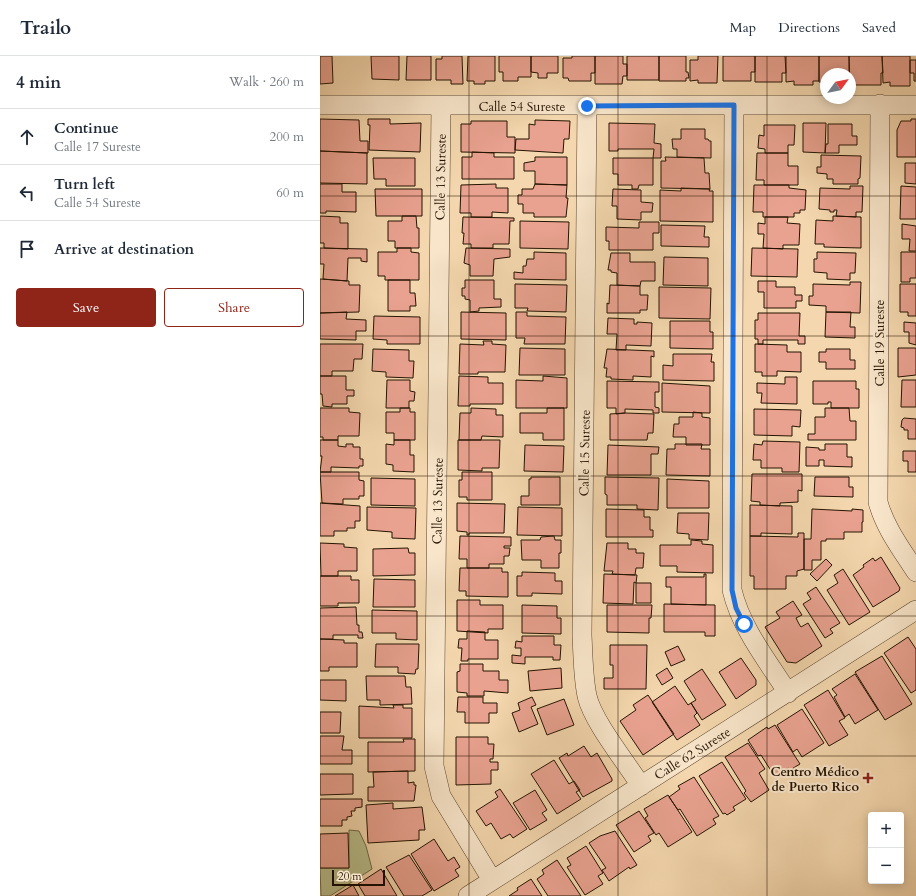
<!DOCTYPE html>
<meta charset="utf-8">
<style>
body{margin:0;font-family:Cardo,serif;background:#f2f2f3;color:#1f2937}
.controls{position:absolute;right:12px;bottom:12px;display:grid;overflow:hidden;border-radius:4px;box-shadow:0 2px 10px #0003}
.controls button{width:36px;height:36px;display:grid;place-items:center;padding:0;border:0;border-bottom:1px solid #e0e1e3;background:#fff;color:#1f2937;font:20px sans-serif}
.compass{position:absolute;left:500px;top:12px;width:36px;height:36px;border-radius:50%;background:#fff;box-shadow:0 2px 10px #0003;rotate:57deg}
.scale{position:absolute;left:12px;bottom:10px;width:53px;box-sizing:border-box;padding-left:4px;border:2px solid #241300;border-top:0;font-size:11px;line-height:14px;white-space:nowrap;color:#241300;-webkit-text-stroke:3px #f8e5ca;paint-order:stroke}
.stop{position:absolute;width:12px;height:12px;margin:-9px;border:3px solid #1a73e8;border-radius:50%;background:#fff}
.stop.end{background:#1a73e8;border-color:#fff;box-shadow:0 1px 4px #0008}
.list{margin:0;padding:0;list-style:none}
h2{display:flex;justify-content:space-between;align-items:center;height:52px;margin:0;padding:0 16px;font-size:17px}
h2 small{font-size:13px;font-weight:400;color:#747a83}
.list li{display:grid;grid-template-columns:26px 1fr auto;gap:12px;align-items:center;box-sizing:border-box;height:56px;padding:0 16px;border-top:1px solid #e0e1e3}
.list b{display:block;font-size:15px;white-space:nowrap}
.list p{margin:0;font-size:13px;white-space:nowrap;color:#747a83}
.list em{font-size:13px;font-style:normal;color:#747a83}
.actions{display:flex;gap:8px;padding:12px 16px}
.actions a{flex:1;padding:9px 0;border:1px solid #8f2418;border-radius:4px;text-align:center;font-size:14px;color:#8f2418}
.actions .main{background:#8f2418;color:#fff}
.icon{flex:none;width:22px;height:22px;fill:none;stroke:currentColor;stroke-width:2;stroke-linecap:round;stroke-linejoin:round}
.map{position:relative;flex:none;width:596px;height:840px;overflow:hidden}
header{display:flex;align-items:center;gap:24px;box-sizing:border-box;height:56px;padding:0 20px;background:#fff;border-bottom:1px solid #e0e1e3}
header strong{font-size:19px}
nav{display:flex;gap:22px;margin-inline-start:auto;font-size:14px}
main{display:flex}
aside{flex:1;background:#fff}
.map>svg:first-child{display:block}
.grass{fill:#b8bf8d;stroke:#6e6946}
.building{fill:#e9a290;stroke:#241300}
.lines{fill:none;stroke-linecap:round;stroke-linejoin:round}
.minor-casing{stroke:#58442c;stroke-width:20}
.minor{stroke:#f8e5ca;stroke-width:19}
.route{stroke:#1a73e8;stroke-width:5}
.grid{fill:none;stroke:#241300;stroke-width:1;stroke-opacity:0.55}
.poi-dot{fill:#8f2418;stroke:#f8e5ca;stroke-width:1.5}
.labels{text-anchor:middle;stroke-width:4;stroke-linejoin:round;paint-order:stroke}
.street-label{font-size:13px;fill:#241300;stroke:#f8e5ca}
.poi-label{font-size:13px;font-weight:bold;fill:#241300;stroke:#f8e5ca;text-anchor:end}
</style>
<header>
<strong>Trailo</strong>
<nav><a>Map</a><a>Directions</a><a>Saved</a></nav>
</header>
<main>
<aside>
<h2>4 min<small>Walk · 260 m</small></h2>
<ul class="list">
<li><svg class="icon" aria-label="ahead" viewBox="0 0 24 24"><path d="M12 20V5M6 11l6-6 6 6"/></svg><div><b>Continue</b><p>Calle 17 Sureste</p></div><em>200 m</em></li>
<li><svg class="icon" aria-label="left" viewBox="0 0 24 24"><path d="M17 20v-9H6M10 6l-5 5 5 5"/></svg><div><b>Turn left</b><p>Calle 54 Sureste</p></div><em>60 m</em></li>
<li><svg class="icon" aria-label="arrive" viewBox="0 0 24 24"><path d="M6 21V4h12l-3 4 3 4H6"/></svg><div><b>Arrive at destination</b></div></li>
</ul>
<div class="actions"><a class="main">Save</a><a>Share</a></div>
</aside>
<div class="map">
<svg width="596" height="840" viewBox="0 0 596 840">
<rect width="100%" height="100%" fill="#f4d7ae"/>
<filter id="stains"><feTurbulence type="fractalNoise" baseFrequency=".005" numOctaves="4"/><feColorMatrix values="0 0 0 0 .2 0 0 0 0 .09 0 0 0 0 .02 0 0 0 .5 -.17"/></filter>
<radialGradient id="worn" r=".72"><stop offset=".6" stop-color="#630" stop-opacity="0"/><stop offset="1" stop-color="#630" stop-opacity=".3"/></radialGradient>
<!-- grass -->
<path class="grass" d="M29,774L39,775L46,790L52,813L10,840H1L0,812H29Z"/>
<!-- building -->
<path class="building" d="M0,0H12L13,27L0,28Z
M51,0H79V24L52,23Z
M87,0H111V24H86Z
M122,0H142L143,28H131V24H116V3H122Z
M148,0H175V25H165V28H154V25H147Z
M179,0H211V21H198V25H183V16H179Z
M211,0H238V17H227V22H218V17L211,16Z
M252,0H275V17H271V25H249L248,22H243V2H252Z
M275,0H303V8H307V20H303L302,28H275Z
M307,0H339V24H307Z
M339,0H366V16H368L369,22H366V25H339Z
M378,0H398L397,27H378V24L370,25V4H378Z
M403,0H435V16H431V25H403Z
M435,0H465L466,17H462V26H435Z
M466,0H499V25H493V29H474V25L466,26Z
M499,0H529V18H506V28V26H499Z
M529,0H562L563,17H561V29H530Z
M562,0H590V30H570V26L563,27Z
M590,4H596V25H594V17H590Z
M0,63L39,64L40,85H48V97L0,95Z
M48,63H70V68L101,67L100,96L49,94L50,69H48Z
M591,63H596V101H577V74L581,65H591Z
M215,64L250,65L249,83H244L243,97L195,94L196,83H209V68L215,69Z
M151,65H187V81H195V97L141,96V68H151Z
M289,67L335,68L334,87L341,88V102H333L334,93H298V95H289Z
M483,67H506L505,97L483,96Z
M508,68H532V80H537V89H519V97H505L506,88H508Z
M444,69H475L474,89H468V97H445V93L438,92L439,79L444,80Z
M361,73H385V83H388L389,85H391V102L357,101V93H353L352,83H361Z
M0,95L47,97V128L0,127Z
M152,96L174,97V101H194V123H142V101H152Z
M437,97H468V110H478V129H444V124H436Z
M501,99L541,100L540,122L538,123V128H513V123H507V118L497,117V111H501Z
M215,101H247V129L215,128V115H204V107L215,105Z
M345,101L384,102L385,117H389L390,133L341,132V105H346Z
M53,102H95V130H66V123H54Z
M293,102H333V129H319L318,133H312V129H298V118H293Z
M585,107H596V128L585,127Z
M0,128H22V136H36V156L6,155V157H0Z
M176,128V132H188V157L172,156V161H151V157H140L141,129Z
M215,128L247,129L246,142H248L246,161H214V157H203V148H198V139H202V133H213Z
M434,129H469V132L486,134L485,154H480V157H474V161H443V156H433Z
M530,130H543L542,156H536V161L516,160L517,154H514V156H510V154L499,153L500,132L530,133Z
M581,130L596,131V163H580Z
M361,132L390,133L389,135H393V166L340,165V134L361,135Z
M55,133H102V160H56Z
M293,133L321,134V146L333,147L332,156H321V164L297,163V150H292Z
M0,160L20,161V167H28V193L4,192V187H0Z
M82,160H96L97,172H99V192H75V185H68V165H82Z
M513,160L541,161V192L504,191V188H495L496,164L513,165Z
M143,161L194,162V165H190L189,188H173V192H151V188H143L144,177H142Z
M445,161H468L467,167L480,168L479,189H463V193L443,192L444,178H438V167L445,168Z
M200,165L249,166L248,193L200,192Z
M319,166H339V177H333V194H289V185H286V171L319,172Z
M582,168L596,170V195H589L590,183H582Z
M341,169L385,170L384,181H389V191L341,190Z
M0,192L47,193V206L41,205V202H28L27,225L3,223L4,208H0Z
M77,192H91V196L99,197V224H65V220H58V196H77Z
M146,192L190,193V201L174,203L173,220H150V209L144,207Z
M432,192L478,193L477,221L431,220Z
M214,196L246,197V224L194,223V216L203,217V210H206L207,203H214Z
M497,196L536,197L535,217H530V224L507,223V217L494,216V203H497Z
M581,196H596V222H590V226H581Z
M291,197H310V206H335V225H321L320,230L297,229V217L291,216V214H288Z
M344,201L388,202V230L343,229Z
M0,223L29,225V229H40L39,256L0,257Z
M68,224H90V237H95L96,250H90V255H68Z
M145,224H174V243H181V251L159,252V255L150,256V244L145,243V240H142V232H145Z
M438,225H456V231H475V239H482V245H476V252H444V236H438Z
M530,226H541L540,257L506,256V250L489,249V240H493V228L530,229Z
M195,228L247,229L246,256L207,255L208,252H195Z
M580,228H596V260H588V256H580Z
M290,229L320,230V239H328L327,254H320V257H287V247L289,248Z
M339,231L391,232L390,263L339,262Z
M27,256L26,263L46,264V275H36V284L0,283V257Z
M141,256L186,257V284L141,283Z
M196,256H207V260L246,261L245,288H204L205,282H196Z
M506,256H531L530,271H535V282L505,281Z
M438,257H480L479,280H485V288H478V284H443V288H438V283H435V264H438Z
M54,260L100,261V288H67V284L53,283Z
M288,262L314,263V268H317V266L332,267L331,290L306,289V294H296L297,278H287Z
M350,265H390V276H393V293L350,292Z
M584,266L596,267V289L589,287V276H584Z
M163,285H172V288L186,289L185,316H158V318H139L140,288L164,289Z
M0,288H43L42,303H34L33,315H12V320H0Z
M435,288L467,289V296H481V316L457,315V320H442V316H435Z
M200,292L245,293V319H199Z
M578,292H596V319L578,321Z
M53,293L89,294V305H94L93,322L66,321V316L52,315Z
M287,293L334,295V301L331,300V321L313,320V324L291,323V321H286L287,312H284Z
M506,293H530V304H535V313H506V306H499V296H506Z
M353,298H392L391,306H394V325L343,324V309L353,310Z
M0,320H26V334H34V340H27V348H12V351L3,350L2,338H0Z
M139,320L168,321V327H183V348H150V350H138Z
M223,320L247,322V352H196V324L223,325Z
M465,321H477V348L441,347L442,337H437V327L465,328Z
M67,324H90V335L95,336L94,345H89V352H66Z
M582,324H596V351H581Z
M287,325L339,326V336H335V351L339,352V357H333V354L305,353V357L296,358V352H287Z
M493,325H536V333H539V352H511V346H508V348H493Z
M342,327L390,330V357L342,356Z
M0,352H29V356L40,357L39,380H18V384H3V381H0Z
M80,352H90V356H95V384H74V377H66V356H80Z
M151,352L176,353V359H183V381L162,380L161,384H139L140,357H151Z
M227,352H244V384H223V377H200V357H227Z
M505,352H529L530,365H536V384H488V378H495V361H505Z
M434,353L481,354L480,371L472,370V380L434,379Z
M373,356L382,357V361L390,362V389H366V381H353L354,368H359V361H373Z
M305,357L334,358L333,377H328L327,384H290V358Z
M584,362L596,363V383H588V374H584V372L581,371L582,364Z
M0,384H18V390L26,391V388H33V391H40V403H43V410H39V412L11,411V416H0L2,400H0Z
M74,384H90V399H94V416L73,415V409L66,408V388L74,389Z
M138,384H180L179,412H162V415L138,414Z
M443,385L480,386L479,416H462V412H441V404H433L434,388L442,389Z
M355,388H382L381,393H390V420L346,419L347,393H355Z
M505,388H527V401H532V411L504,410V404H499V410H486V391L499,392V394H505Z
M205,389L244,390L243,416L204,415Z
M288,389L339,391L338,398H331V419H287Z
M583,395H596V416H588V405H583Z
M0,416H39V424L44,425V440H39V443H23V448L2,447Z
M142,416H172V444H147V441H139V424H142Z
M432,418H482V435L478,434V446L460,447V450L440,449V446L431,445Z
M211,421H240V449H201V440H209V423H211Z
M285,421L339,422L338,454L317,453V449H287V439L285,438Z
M495,421H529V431H533V441L494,440Z
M51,422L95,423V450L51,449Z
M347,423L389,425V452H347Z
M0,447L40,450V465H35V472H27V475H14V480H0Z
M137,447L185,448L184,477H149V479H147V476L137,475Z
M430,449L472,450V478L441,477V480H430Z
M47,451L96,452L95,483L72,482V476L47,474Z
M198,451L242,452V480L197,479Z
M286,453L324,454V461H330V474H333V481H286Z
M492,453L532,455V453L543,454V466H542V476H524V483H506V485H501V504H492V514H484V483H491Z
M358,457H389L388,484L369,483V478L357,477Z
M478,477H484V513L477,515V520H466V533H434V520H430V480L478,481Z
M140,480L191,481V490H184V492H190L189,500H184V508H169V512H147V503H139Z
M234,480L235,484H241V497H239V512H221V504H202L201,484H220L221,481Z
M371,484L382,485V488L393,489V517L357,516V510H340V489H371Z
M0,487L24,488V491L37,492V515H18V520H1Z
M287,487H308V493H316V497H324L323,512H316L315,519L292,518L293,515H284Z
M88,492L89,497H95V519L53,520V493Z
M561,501L580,532L579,535L553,551L533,519L544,511L543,509L553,502L555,505Z
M506,503L512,509L497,525L490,518Z
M140,512H182V516H188V541L146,540V535H139Z
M523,513L550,556L529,569L507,534L518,527L514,519Z
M202,516L235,517V525H242V538L212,537V540H197V520H202Z
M284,518L317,519L316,527L314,526L313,548L283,547Z
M384,518H386V549L351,548V531H346V521H384Z
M0,520H31V524H39V547H18V550H0Z
M54,523L95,524V551H53Z
M316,527H331V547H316Z
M496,531L520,567L510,573L513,577L505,582L483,548L491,543L487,537Z
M137,544H160V549H183V573H168V577L137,575Z
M473,545L482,559L476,562L479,568L481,571L488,567L502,590L476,607L467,606L445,571L460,562L456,556Z
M344,548L395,549V580H385V576H344Z
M202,549L237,550V562H241V578L202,577Z
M287,549H332L331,562H329V577L287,576Z
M36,551L37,569H39V576H42L43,582H38V579H13V583H0V552Z
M52,554L97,555V584L76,583V577H52Z
M147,575L165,576V584H178V603H148V605H141L142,592H138L139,583H147Z
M202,580H234V589H241L240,604H233V601H205V608L192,607V599L201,600V592H195L196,585L202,586Z
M588,581L596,593V634L591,637L564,597Z
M0,583L24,584V587H37V611H9V615H0Z
M56,588H99L98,613H96L95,618L78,617V611H55Z
M290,589H327L326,633H284V622H293V609H290Z
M358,590L365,604L351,610L345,596Z
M562,600L592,648L565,664L535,616Z
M421,602L436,624V629L416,643L399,616Z
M140,608H163V615H179V624H188V637L164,635V640H147V637L137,636V616L140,615Z
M241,612L242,632L210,635L208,615Z
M347,612L353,622L342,629L336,619Z
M382,613L406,649L382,664L371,647L376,644L364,625Z
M535,618L558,654L535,668L529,658L525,661L514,641L517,639L512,633Z
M46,620H85L86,631H91L92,648L60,649V644H47Z
M0,624H26V645L0,644Z
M355,630L368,649L371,647L377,657L374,660L380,669L357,684L332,646Z
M508,634L525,662L519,665L528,679L509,690L484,649Z
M328,639L354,678L323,699L300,665L316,654L313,649Z
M138,641H163V647H177V657H169V667H145V656H137Z
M212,641L216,649L211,651L218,668L199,676L192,657L200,654L198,647Z
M244,643L254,669L227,679L217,653Z
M73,649H83V652H92V682H39V650L74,652Z
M482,653L504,687L482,701L477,693L473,696L457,669Z
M0,656H21L20,677H0Z
M455,669L480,708L470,714L469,712L455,721L441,699L438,700L428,684L447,671L448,673Z
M0,680H24L22,694H32V708H0Z
M136,681H168V688H174L173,703H170V706H178V714H171V728L136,729Z
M83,683H95V715L48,716V686H84Z
M428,687L445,713L439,717L449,734L431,746L424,737L426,735L405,701Z
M264,690L271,701L277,697L292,723V725L263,741L239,702L247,697L248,700Z
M234,704L249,728L254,725L260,734L256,736L261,743L237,758L211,718Z
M402,706L426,743L413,751L415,754L407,759L405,757L403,758L379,720Z
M88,715V727L94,726V729H96L94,745H48V731H54L53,716Z
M0,718H33V738L0,739Z
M374,721L399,760L393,763L396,768L377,780L360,753L358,754L349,741L360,733L358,730Z
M180,733L207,773L193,782L190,778L181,783L171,767L166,770L156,755L178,741L175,736Z
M215,734L227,754L222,757L227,764L210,774L193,747Z
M348,739L372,776L348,791L339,777L336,779L325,762L328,760L324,753Z
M0,743H42V751L35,752V755H31L32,760L27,761V764H22V770H0Z
M73,747V753L102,751L105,774H99V784L48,787L46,749Z
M319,755L334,777L328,780L331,785L314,796L296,769Z
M295,775L317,809L310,813L309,811L289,825L282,814L286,812L269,787L280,780Z
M28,777L29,812H0V778Z
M114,783L128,805L134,801L140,811L135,814L139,820L114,835L91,798Z
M266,790L283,817L278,820L283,828L265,839L247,811L251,809L247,802Z
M89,799L112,834L102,840H84L66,811Z
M237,804L261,840H228L217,823L224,818L222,814Z
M61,813L77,840H45L38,828Z
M211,823L222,840H189L198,834L197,832Z
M33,829L39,840H15Z"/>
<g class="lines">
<defs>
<path id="minor" d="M560,48L558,446C565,472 582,494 596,516
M0,49H596
M414,49L412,534C421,572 447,604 468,637
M121,50L114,710L121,740L172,824
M267,50L262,579C263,599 263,620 267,640C273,666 306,706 321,730
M148,840L596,554"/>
</defs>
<!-- minor casing -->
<use href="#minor" class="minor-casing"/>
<!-- minor -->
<use href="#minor" class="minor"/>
</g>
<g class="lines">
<!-- route -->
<path class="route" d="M267,50L414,49L412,534L416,552L424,568"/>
</g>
<!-- grid -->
<path class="grid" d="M149,0V840M298,0V840M447,0V840M0,140H596M0,280H596M0,420H596M0,560H596M0,700H596"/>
<!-- markers -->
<path class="poi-dot" d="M546 716h4v4h4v4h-4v4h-4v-4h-4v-4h4z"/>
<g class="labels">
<!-- street labels -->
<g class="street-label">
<text x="202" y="55">Calle 54 Sureste</text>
<text transform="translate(120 121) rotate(-89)" y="5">Calle 13 Sureste</text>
<text transform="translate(559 287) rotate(-90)" y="5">Calle 19 Sureste</text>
<text transform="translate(264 397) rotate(-89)" y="5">Calle 15 Sureste</text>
<text transform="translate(117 445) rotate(-89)" y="5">Calle 13 Sureste</text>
<text transform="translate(372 697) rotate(-32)" y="5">Calle 62 Sureste</text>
</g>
<!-- poi labels -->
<g class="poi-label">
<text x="539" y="720">Centro Médico<tspan x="539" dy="15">de Puerto Rico</tspan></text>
</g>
</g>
<rect width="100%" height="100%" filter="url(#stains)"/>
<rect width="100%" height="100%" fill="url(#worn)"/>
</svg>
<div class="controls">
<button>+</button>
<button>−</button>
</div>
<svg class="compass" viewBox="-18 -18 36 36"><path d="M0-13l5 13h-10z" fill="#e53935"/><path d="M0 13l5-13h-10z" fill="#747a83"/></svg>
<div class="scale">20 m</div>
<div class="stop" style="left:424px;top:568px"></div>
<div class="stop end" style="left:267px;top:50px"></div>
</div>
</main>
